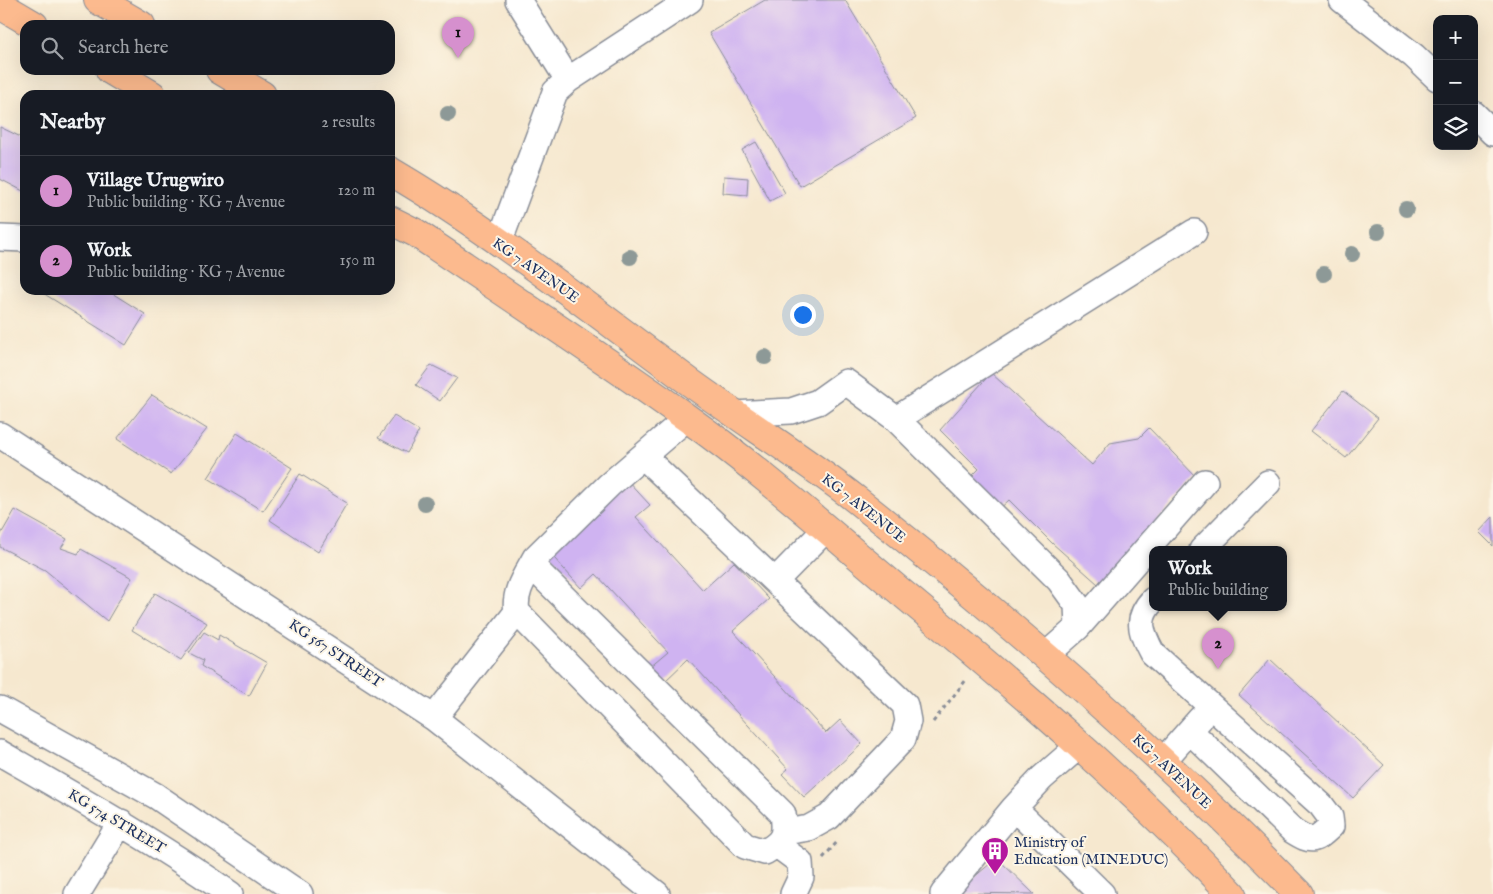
<!DOCTYPE html>
<meta charset="utf-8">
<style>
body{margin:0;font-family:"IM FELL English",serif;background:#242831;color:#f1f3f6}
.controls{position:absolute;right:15px;top:15px;display:grid;overflow:hidden;border-radius:10px;box-shadow:0 5px 20px #0002}
.controls button{width:45px;height:45px;display:grid;place-items:center;padding:0;border:0;border-bottom:1px solid #363941;background:#171b24;color:#f1f3f6;font:25px sans-serif}
.you{position:absolute;left:802px;top:314px;width:18px;height:18px;margin:-12px;border:4px solid #fff;border-radius:50%;background:#1a73e8;box-shadow:0 0 0 8px #1a73e833}
.badge{display:grid;place-items:center;width:32px;height:32px;border-radius:50%;background:#d690ce;color:#111;font-size:16px;font-weight:700}
.pin{position:absolute;translate:-50% -41px;filter:drop-shadow(0 1px 2px #0008)}
.pin::after{content:'';position:absolute;top:26px;width:18px;height:15px;background:inherit;clip-path:polygon(0 0,100% 0,50% 100%)}
.popup{position:absolute;left:1149px;top:546px;width:138px;height:65px;box-sizing:border-box;display:grid;place-content:center;border-radius:10px;background:#171b24;filter:drop-shadow(0 1px 4px #0005);font-size:16px;white-space:nowrap;color:#9ea1a6}
.popup b{font-size:19px;color:#f1f3f6}
.popup::after{content:'';position:absolute;left:50%;top:100%;margin-left:-10px;border:10px solid transparent;border-top-color:#171b24}
.list{margin:0;padding:0;list-style:none}
h2{display:flex;justify-content:space-between;align-items:center;height:65px;margin:0;padding:0 20px;font-size:21px}
h2 small{font-size:16px;font-weight:400;color:#9ea1a6}
.list li{display:grid;grid-template-columns:32px 1fr auto;gap:15px;align-items:center;box-sizing:border-box;height:70px;padding:0 20px;border-top:1px solid #363941}
.list b{display:block;font-size:19px;white-space:nowrap}
.list p{margin:0;font-size:16px;white-space:nowrap;color:#9ea1a6}
.list em{font-size:16px;font-style:normal;color:#9ea1a6}
.icon{flex:none;width:28px;height:28px;fill:none;stroke:currentColor;stroke-width:2;stroke-linecap:round;stroke-linejoin:round}
.map{position:relative;flex:none;width:1493px;height:894px;overflow:hidden}
.search{position:absolute;background:#171b24;box-shadow:0 5px 20px #0002;left:20px;top:20px;width:375px;height:55px;display:flex;align-items:center;gap:12px;box-sizing:border-box;padding:0 18px;border-radius:15px;color:#9ea1a6;font-size:19px}
.panel{position:absolute;background:#171b24;box-shadow:0 5px 20px #0002;left:20px;top:90px;width:375px;height:205px;border-radius:15px}
.map>svg:first-child{display:block}
.building{fill:#cfb3f1}
.lines{fill:none;stroke-linecap:round;stroke-linejoin:round}
.minor-casing{stroke:#888c96;stroke-width:28}
.major-casing{stroke:#888c96;stroke-width:30}
.path{stroke:#888c96;stroke-width:3;stroke-dasharray:4 4;stroke-linecap:butt}
.minor{stroke:#fff;stroke-width:25}
.major{stroke:#fcba8e;stroke-width:28}
.tree{fill:#8d9997}
.labels{text-anchor:middle;stroke-width:4;stroke-linejoin:round;paint-order:stroke}
.street-label{font-size:15px;fill:#1b2f5e;stroke:#fcf5e5}
.poi-label{font-size:15px;fill:#1b2f5e;stroke:#fcf5e5;text-anchor:start}
</style>
<div class="map">
<svg width="1493" height="894" viewBox="0 0 1493 894">
<rect width="100%" height="100%" fill="#fcf5e5"/>
<filter id="ink" filterUnits="userSpaceOnUse"><feTurbulence type="fractalNoise" baseFrequency=".02" numOctaves="2"/><feDisplacementMap in="SourceGraphic" scale="10" xChannelSelector="R" yChannelSelector="G"/><feConvolveMatrix kernelMatrix="1 2 1 2 8 2 1 2 1" color-interpolation-filters="sRGB"/></filter>
<filter id="wash" filterUnits="userSpaceOnUse"><feTurbulence type="fractalNoise" baseFrequency=".0096" numOctaves="4" result="noise"/><feDisplacementMap in="SourceGraphic" scale="20" xChannelSelector="R" yChannelSelector="G"/><feGaussianBlur stdDeviation="1.12" result="paint"/><feColorMatrix in="noise" values="0 0 0 0 0 0 0 0 0 0 0 0 0 0 0 0 0 1.4 0 .05"/><feComposite in="paint" operator="in"/></filter>
<g filter="url(#wash)">
<rect width="100%" height="100%" fill="#f6e8cf"/>
<g id="blocks">
<!-- building -->
<path class="building" d="M765,0H845L916,118L800,186L709,33Z
M0,127L25,139V192L0,179Z
M756,142L785,193L770,201L742,150Z
M724,176L748,178L747,195L723,193Z
M38,290H107L145,314L126,345Z
M431,365L457,378L440,401L416,385Z
M991,373L1092,465L1110,443L1139,438L1149,428L1197,478L1098,584L1052,543L1009,500L995,513L963,485L979,469L940,430Z
M1343,391L1378,418L1346,458L1311,431Z
M152,395L207,429L171,474L117,439Z
M394,416L419,431L407,453L378,438Z
M237,433L292,468L263,511L208,478Z
M300,474L347,503L318,552L270,520Z
M625,478L650,505L636,517L703,590L734,562L769,599L733,631L826,733L840,720L862,744L804,797L782,774L788,769L688,659L663,683L649,668L668,652L596,574L581,588L546,549Z
M15,510L67,539L61,548L78,554L81,549L132,578L107,621L45,570L0,547V536Z
M1493,517V546L1479,532Z
M155,593L207,623L181,660L132,630Z
M204,632L218,640L219,635L267,663L249,696L201,666L203,660L189,653Z
M1270,659L1384,765L1353,798L1239,695Z
M997,858L1034,894L955,893Z"/>
</g>
</g>
<g filter="url(#ink)">
<use href="#blocks" fill-opacity="0" stroke="#888c96" stroke-width="1"/>
<g class="lines">
<defs>
<path id="minor" d="M518,0L568,80
M1342,0L1414,56L1437,78
M1474,114L1493,133
M0,238L25,239
M499,243L555,92L568,80L690,0
M734,414L791,411L818,402L846,382L896,419L1059,580L1077,605L1078,627L1045,656
M896,419L1194,232
M0,435L434,718L657,894
M643,456L905,705L908,721L903,739L829,817L809,828L785,832
M1202,550L1268,483
M531,565L783,814C786,835 784,841 765,852L745,846L517,612C513,592 526,575 535,558L609,485L687,418
M775,581L826,529
M1153,600C1135,619 1141,632 1152,653L1321,805L1330,817L1331,826C1315,841 1312,843 1293,831L1190,731
M1078,627L1205,482
M0,709L156,796L300,894
M434,718L517,612
M0,753C78,798 156,842 230,894
M1162,762L1200,719
M1014,808L1102,894
M777,845L800,862L801,877L793,894
M77,894L121,822
M943,894L1014,808L1042,778L1080,745"/>
<path id="major" d="M98,0L141,25
M0,5L34,25
M110,70L152,95
M220,70L262,95
M390,171C494,232 593,311 691,383C746,423 805,459 858,501C1012,623 1162,754 1299,894
M390,220L416,233C506,294 598,354 687,418C760,470 827,530 896,588C1013,685 1128,783 1232,894"/>
</defs>
<!-- minor casing -->
<use href="#minor" class="minor-casing"/>
<!-- major casing -->
<use href="#major" class="major-casing"/>
<!-- path -->
<path class="path" d="M933,722L966,680
M823,858L837,842"/>
<!-- minor -->
<use href="#minor" class="minor"/>
<!-- major -->
<use href="#major" class="major"/>
</g>
<!-- trees -->
<g class="tree">
<circle cx="448" cy="114" r="8"/>
<circle cx="1406" cy="209" r="8"/>
<circle cx="1378" cy="232" r="8"/>
<circle cx="1352" cy="254" r="8"/>
<circle cx="630" cy="257" r="8"/>
<circle cx="1324" cy="274" r="8"/>
<circle cx="765" cy="357" r="8"/>
<circle cx="425" cy="504" r="8"/>
</g>
</g>
<!-- icons -->
<defs>
<symbol id="building-pin" viewBox="-11 -11 22 30"><path d="M0 17L-7.5 6A9.5 9.5 0 1 1 7.5 6Z" fill="#b5179e" stroke="#fcf5e5"/><path d="M-4-6H4V6H1V3H-1V6H-4ZM-2.5-4.3h1.7v1.8h-1.7ZM.8-4.3h1.7v1.8H.8ZM-2.5-1h1.7V.8h-1.7ZM.8-1h1.7V.8H.8Z" fill="#fff"/></symbol>
</defs>
<g fill-rule="evenodd">
<use href="#building-pin" x="979" y="835" width="32" height="43"/>
</g>
<g class="labels">
<!-- street labels -->
<g class="street-label">
<text transform="translate(536 270) rotate(35)" y="5">KG 7 AVENUE</text>
<text transform="translate(864 508) rotate(38)" y="5">KG 7 AVENUE</text>
<text transform="translate(336 653) rotate(34)" y="5">KG 567 STREET</text>
<text transform="translate(1172 771) rotate(43)" y="5">KG 7 AVENUE</text>
<text transform="translate(117 821) rotate(31)" y="5">KG 574 STREET</text>
</g>
<!-- poi labels -->
<g class="poi-label">
<text x="1014" y="847">Ministry of<tspan x="1014" dy="17">Education (MINEDUC)</tspan></text>
</g>
</g>
</svg>
<div class="controls">
<button>+</button>
<button>−</button>
<button><svg class="icon" aria-label="layers" viewBox="0 0 24 24"><path d="M12 4l9 5-9 5-9-5zM3 14l9 5 9-5"/></svg></button>
</div>
<div class="you"></div>
<div class="pin badge" style="left:458px;top:58px">1</div>
<div class="pin badge" style="left:1218px;top:669px">2</div>
<div class="popup"><b>Work</b>Public building</div>
<div class="search"><svg class="icon" aria-label="search" viewBox="0 0 24 24"><circle cx="10" cy="10" r="6"/><path d="M15 15l6 6"/></svg>Search here</div>
<section class="panel">
<h2>Nearby<small>2 results</small></h2>
<ul class="list">
<li><span class="badge">1</span><div><b>Village Urugwiro</b><p>Public building · KG 7 Avenue</p></div><em>120 m</em></li>
<li><span class="badge">2</span><div><b>Work</b><p>Public building · KG 7 Avenue</p></div><em>150 m</em></li>
</ul>
</section>
</div>
